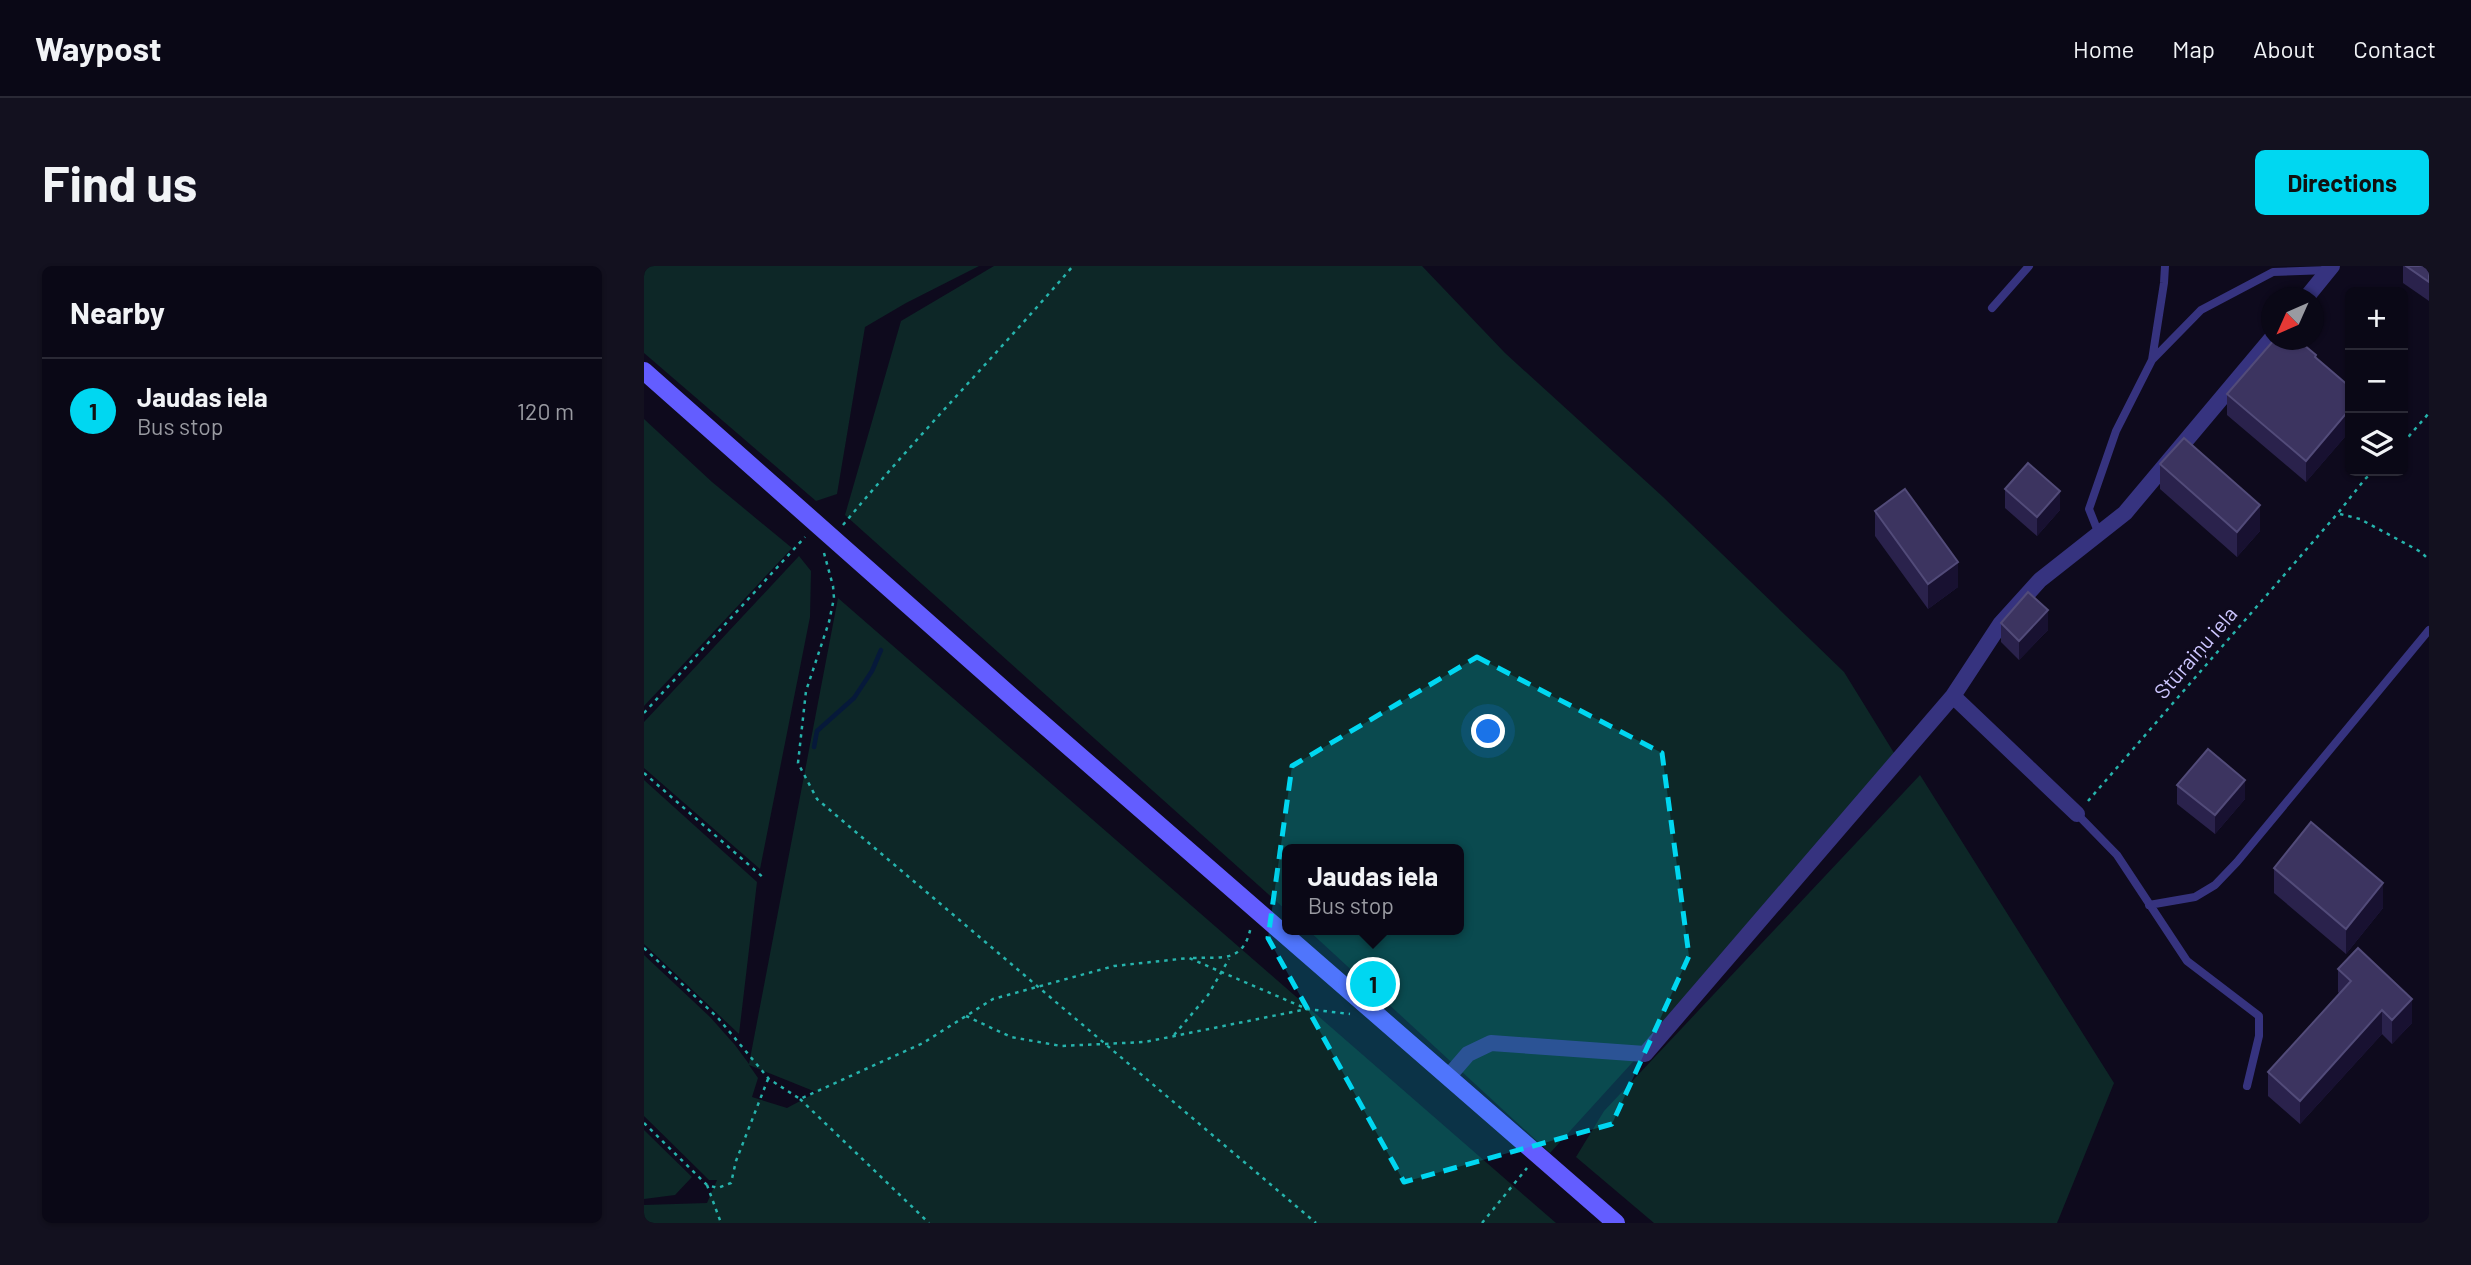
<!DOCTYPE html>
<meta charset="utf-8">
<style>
body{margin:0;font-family:Barlow,sans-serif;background:#13111f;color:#f1f3f6}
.controls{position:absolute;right:21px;top:21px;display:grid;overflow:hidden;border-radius:10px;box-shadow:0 2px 5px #0004}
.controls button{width:63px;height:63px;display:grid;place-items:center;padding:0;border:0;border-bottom:2px solid #2a2935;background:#0a0816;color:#f1f3f6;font:35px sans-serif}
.compass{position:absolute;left:1617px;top:21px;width:63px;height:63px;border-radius:50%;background:#0a0816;box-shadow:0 2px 5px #0004;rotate:225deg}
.you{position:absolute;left:845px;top:466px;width:24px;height:24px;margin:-18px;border:5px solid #fff;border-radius:50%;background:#1a73e8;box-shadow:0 0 0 10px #1a73e833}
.badge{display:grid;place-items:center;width:46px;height:46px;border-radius:50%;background:#00d7f1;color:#111;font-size:23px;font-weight:700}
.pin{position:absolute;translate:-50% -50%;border:4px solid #fff;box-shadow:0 2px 7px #0006}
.popup{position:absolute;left:638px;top:578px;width:182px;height:91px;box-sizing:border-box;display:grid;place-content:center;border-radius:10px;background:#0a0816;filter:drop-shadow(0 2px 5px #0005);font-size:23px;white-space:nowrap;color:#999aa1}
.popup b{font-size:26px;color:#f1f3f6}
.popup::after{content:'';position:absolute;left:50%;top:100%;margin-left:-14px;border:14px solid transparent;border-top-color:#0a0816}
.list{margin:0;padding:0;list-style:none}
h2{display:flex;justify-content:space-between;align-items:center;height:91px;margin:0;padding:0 28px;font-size:30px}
h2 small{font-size:23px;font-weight:400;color:#999aa1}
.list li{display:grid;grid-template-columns:46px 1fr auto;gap:21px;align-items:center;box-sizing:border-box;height:105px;padding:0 28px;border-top:2px solid #2a2935}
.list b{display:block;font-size:26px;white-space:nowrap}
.list p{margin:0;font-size:23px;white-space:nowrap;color:#999aa1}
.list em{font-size:23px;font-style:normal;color:#999aa1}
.icon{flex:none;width:38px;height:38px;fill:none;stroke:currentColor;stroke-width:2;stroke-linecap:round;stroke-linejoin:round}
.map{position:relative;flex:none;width:1785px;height:957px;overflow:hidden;border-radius:10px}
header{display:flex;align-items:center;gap:42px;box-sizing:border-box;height:98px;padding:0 35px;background:#0a0816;border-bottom:2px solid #2a2935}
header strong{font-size:33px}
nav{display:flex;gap:38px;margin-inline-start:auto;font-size:24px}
.intro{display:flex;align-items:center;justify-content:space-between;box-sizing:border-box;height:168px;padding:0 42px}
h1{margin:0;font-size:49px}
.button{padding:18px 32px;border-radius:10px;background:#00d7f1;color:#111;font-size:24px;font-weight:700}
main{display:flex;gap:42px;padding:0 42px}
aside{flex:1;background:#0a0816;border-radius:10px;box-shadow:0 2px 5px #0004}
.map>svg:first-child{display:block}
.green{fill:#0d2727;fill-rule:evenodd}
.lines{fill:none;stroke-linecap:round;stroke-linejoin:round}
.stream{stroke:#06193a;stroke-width:4.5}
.path{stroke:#26b3ac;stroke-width:2.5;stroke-dasharray:3.5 5;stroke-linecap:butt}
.lane{stroke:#36337f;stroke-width:8}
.street{stroke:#36337f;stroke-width:16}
.secondary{stroke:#635dff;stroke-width:18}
.wall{fill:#2a224c}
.shaded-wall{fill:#181131}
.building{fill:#3c3460;stroke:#524b79;stroke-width:2}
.marked{fill:#00d7f1;fill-opacity:0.2;stroke:#00d7f1;stroke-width:5;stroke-dasharray:14 9;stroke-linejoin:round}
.labels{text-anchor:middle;stroke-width:5;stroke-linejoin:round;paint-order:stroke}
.street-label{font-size:21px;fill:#cdc6ff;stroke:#0e0a1d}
</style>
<header>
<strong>Waypost</strong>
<nav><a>Home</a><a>Map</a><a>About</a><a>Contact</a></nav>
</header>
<div class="intro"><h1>Find us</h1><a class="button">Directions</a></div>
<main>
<aside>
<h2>Nearby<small></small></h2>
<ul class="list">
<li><span class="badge">1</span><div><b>Jaudas iela</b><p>Bus stop</p></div><em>120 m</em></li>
</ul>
</aside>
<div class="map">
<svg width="1785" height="957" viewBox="0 0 1785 957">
<rect width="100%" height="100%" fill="#0e0a1d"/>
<!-- green -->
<path class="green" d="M0,0H335L262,37L221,61L193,228L172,235L0,87Z
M350,0H778L861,87L1018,230L1200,406L1255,495L1088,687L906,887L664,664H815V583H643V645L201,249L257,55Z
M0,153L68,216L148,282L0,440Z
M155,290L167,305L166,351L116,603L0,502V456Z
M194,332L912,957H0V939L63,937L73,914H65L0,850V689L66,751L91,779L105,798ZM105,799L172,826H173L143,842L108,831L114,812Z
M1276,509L1470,817L1413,957H1010L932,891L960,845Z
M0,514L113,616L95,768L0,678Z
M0,864L48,911L31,929L0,933Z"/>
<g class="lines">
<!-- stream -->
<path class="stream" d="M170,481L173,465L210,432L228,405L237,384"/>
<!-- path -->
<path class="path" d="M1759,177L1785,147
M1696,248L1716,253L1777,286L1785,294
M199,259C273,170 354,87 429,0
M180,287L189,320L190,332L185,356L162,425L154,497L173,533L672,957
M0,447L161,271
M0,507L121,613
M1444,535L1694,247L1721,213L1730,205
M0,682L74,752L125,813L156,833L279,777L349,733L470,700L545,692L663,743L706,748
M549,692C579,691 600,697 607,660
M322,750L367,771L417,780L501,776L663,743
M530,769L564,729L585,693
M156,833L285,957
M0,857L63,919L74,922L87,917L92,895L124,813
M63,919L77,957
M838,957L883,902"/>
<!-- lane -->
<path class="lane" d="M1348,42L1385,0
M1508,94L1557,44L1629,6L1685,4
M1455,268L1445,243L1472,165L1508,94L1520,17L1521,0
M1433,548L1473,589L1543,695L1615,750V770L1603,820
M1505,639L1551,631L1571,619L1593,596L1785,364"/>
<!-- street -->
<path class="street" d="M1662,32L1688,0
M1309,430L1433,548
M805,810L824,788L847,777L1001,788L1309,430L1357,357L1396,314L1481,247L1628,72"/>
<!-- secondary -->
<path class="secondary" d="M0,105L376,438L972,957"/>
</g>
<!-- wall -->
<path class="wall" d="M1759,0H1785V35L1759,17Z
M1672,92L1706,121V165L1662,216L1583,149V128Z
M1516,198L1616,265L1593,291L1516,223Z
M1361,223L1416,244L1393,270L1361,242Z
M1231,245L1314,321L1284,343L1231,270Z
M1357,357L1404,364L1375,394L1357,376Z
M1533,519L1601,533L1571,568L1533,538Z
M1630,602L1739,642L1702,688L1630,627Z
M1694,703L1768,757L1748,778L1738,768L1656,858L1624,830V806L1696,728L1694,726Z"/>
<!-- shaded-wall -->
<path class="shaded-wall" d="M1706,143V165L1662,216V195Z
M1416,225V244L1393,270V251Z
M1616,239V265L1593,291V266Z
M1314,296V321L1284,343V318Z
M1404,344V364L1375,394V375Z
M1601,514V533L1571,568V549Z
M1739,617V642L1702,688V663Z
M1768,733V757L1748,778V754Z
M1738,744V768L1656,858V835Z"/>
<!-- building -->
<path class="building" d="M1762,0H1785V16Z
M1630,74H1654L1672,89L1671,91L1706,121V143L1662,195L1583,128Z
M1540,172L1616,239L1593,266L1516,198Z
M1384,197L1416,225L1393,251L1361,223Z
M1261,223L1314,296L1284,318L1231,245Z
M1384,326L1404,344L1375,375L1357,357Z
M1564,483L1601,514L1571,549L1533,519Z
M1667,556L1739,617L1702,663L1630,602Z
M1714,682L1768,733L1748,754L1738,744L1656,835L1624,806L1707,715L1694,703Z"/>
<!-- marked area -->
<path class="marked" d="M833,391L1018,487L1045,690L968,858L760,916L624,672L648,500Z"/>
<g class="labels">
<!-- street labels -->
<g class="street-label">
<text transform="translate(1552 387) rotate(-49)" y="7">Stūraiņu iela</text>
</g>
</g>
</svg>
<div class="controls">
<button>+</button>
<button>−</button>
<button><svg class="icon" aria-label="layers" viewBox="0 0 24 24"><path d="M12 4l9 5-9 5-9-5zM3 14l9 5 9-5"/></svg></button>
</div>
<svg class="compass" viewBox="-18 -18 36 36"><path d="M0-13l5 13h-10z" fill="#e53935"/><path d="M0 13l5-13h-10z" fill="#999aa1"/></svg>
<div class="you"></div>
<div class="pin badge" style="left:729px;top:718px">1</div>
<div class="popup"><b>Jaudas iela</b>Bus stop</div>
</div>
</main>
